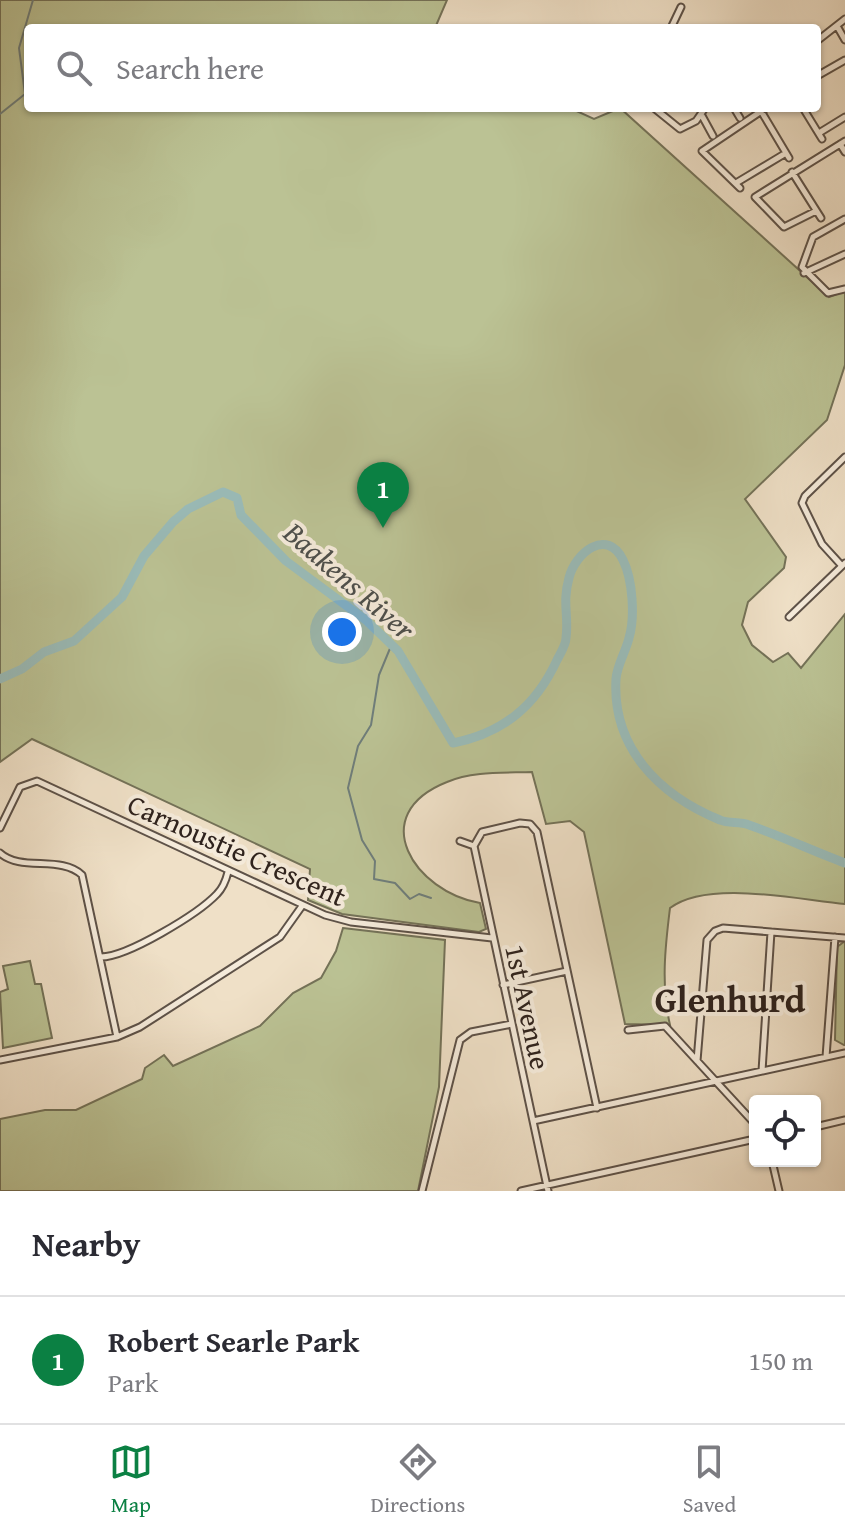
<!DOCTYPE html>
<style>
body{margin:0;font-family:"Gentium Book Plus",serif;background:#f2f2f3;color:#2b2b33}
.controls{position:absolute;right:24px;bottom:24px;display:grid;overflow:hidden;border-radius:8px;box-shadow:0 2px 6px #0004}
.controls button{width:72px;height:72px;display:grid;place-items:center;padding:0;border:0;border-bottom:2px solid #e1e1e2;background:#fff;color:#2b2b33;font:40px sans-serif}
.you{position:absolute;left:342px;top:632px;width:28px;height:28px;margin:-20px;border:6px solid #fff;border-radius:50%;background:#1a73e8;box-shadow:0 0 0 12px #1a73e833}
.badge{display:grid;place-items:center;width:52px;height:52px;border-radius:50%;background:#0b8043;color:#fff;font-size:26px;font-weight:700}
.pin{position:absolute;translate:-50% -66px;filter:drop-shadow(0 2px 4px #0008)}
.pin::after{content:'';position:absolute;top:42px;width:28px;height:24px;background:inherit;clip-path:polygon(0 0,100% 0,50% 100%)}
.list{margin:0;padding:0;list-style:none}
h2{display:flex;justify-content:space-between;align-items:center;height:104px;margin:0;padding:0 32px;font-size:34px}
h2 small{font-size:26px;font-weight:400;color:#7c7c81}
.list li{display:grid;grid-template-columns:52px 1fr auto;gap:24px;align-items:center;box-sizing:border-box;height:128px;padding:0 32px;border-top:2px solid #e1e1e2}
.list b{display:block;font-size:30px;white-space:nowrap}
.list p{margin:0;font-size:26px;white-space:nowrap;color:#7c7c81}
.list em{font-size:26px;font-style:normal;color:#7c7c81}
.icon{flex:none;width:44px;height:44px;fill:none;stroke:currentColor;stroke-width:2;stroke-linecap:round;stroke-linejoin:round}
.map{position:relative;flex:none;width:845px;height:1191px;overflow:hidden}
.search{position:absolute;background:#fff;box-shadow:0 2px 6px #0004;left:24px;right:24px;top:24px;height:88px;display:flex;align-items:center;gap:20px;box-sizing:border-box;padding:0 28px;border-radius:8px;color:#7c7c81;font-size:30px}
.sheet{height:232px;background:#fff}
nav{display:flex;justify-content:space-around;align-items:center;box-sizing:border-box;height:112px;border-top:2px solid #e1e1e2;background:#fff;font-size:22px;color:#7c7c81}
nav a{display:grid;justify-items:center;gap:4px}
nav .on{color:#0b8043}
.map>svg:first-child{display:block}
.green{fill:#bbc294;stroke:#747258;stroke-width:2}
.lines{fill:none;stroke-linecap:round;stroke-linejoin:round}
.stream{stroke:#6f7e7b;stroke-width:2}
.river{stroke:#9abcb9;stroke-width:9}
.minor-casing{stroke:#5e5248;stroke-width:9}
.minor{stroke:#f5ebdb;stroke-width:5}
.labels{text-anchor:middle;stroke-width:8;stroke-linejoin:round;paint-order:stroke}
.street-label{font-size:28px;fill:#2e221d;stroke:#f5ebdb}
.water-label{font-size:30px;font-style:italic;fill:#4e504c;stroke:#f5ebdb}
.district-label{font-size:36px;font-weight:bold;fill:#2e221d;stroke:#f5ebdb}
</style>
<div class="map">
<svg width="845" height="1191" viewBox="0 0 845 1191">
<rect width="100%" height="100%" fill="#efe0c7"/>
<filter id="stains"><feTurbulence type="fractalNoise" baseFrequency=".0025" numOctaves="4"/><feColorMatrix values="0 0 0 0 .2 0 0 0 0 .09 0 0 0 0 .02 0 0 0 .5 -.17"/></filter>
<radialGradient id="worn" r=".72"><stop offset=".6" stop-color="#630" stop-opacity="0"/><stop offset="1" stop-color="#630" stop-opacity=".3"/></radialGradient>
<!-- green -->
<path class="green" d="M0,0H447L435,28H28V108H570L594,119L620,108L829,297L845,291V365L827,420L745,499L786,557L784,568L748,602L742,625L752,645L773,662L788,653L801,668L845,614V904C799,900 708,879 670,908C665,948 661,985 670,1025L625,1024L584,832L570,821L546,824L532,772C504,773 472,771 447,782C364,815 415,892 480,903L486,929L479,932L342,914L308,900L310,869L32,739L0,762Z
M343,928L445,940L439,1087L418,1191H0V1119L45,1110H76L142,1079L145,1068L164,1055L173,1066L260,1026L293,993L321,978L336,951Z
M845,941V1045H844L835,1040L837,947Z
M30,961L35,984H41L52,1038L3,1048L0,992L8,989L3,966Z"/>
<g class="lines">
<!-- stream -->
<path class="stream" d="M0,114L25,94L19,48L33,0
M391,646L379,675L371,725L358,746L348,788L362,840L375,861L374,879L395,883L410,899L419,894L431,898"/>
<!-- river -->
<path class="river" d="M0,679L22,669L44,652L74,641L122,597L144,556L173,522L188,509L223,492L237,498L241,515L286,561L367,621L398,651L453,743C503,733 536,706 557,660C560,654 566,645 566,638C569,616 562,603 569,578C575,553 607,527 623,560C633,580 635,618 629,638C626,651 617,665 616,679C612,748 659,795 720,820C729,824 740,821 749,825C781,836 813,851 845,863"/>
<defs>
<path id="minor" d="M837,26L845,40
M671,28L681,7
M817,41L845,19
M817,76L845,60
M654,108L680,129L696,121L705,108
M734,108L740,118
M803,108L822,139
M761,111L789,158
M701,114L713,136
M819,133L845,117
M840,144L845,152
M792,172L821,218
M736,183L786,153
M740,188L702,151L766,108
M816,211L784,227L755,197L845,141
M845,219L813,237L802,267L828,293L845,289
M804,273L845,254
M842,566L822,544L802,503L805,496L845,457
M789,617L845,563
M0,828L20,787L37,781L325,915L351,922L492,938
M460,841L474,846
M474,846L482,832L520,823L530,824L537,832L597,1108
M474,846L548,1191
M0,853C21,872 61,855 82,875L117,1037
M101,957C127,957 198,914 217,894C223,888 226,880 228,872
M503,985L567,971
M628,1030L665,1026L755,1124
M826,1057L835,937
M0,1060L117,1037L140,1027L280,937L302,906
M697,1061L707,940L715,931L723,928L845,938
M762,1071L771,932
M533,1121L845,1053
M815,1127L845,1120
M772,1161L779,1191
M422,1191L460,1040L471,1032L512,1024
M521,1191L755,1139"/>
</defs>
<!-- minor casing -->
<use href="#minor" class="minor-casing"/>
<!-- minor -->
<use href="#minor" class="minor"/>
</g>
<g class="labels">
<!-- street labels -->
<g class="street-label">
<text transform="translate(237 850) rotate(24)" y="10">Carnoustie Crescent</text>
<text transform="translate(528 1007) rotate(78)" y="10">1st Avenue</text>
</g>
<!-- water labels -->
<g class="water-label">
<text transform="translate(349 581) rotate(41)" y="10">Baakens River</text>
</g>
<!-- district labels -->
<g class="district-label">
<text x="730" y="1012">Glenhurd</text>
</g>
</g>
<rect width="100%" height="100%" filter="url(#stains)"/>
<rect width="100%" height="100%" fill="url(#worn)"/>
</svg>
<div class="controls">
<button><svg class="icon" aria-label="locate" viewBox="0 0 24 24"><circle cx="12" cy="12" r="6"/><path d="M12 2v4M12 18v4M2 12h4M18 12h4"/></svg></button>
</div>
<div class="you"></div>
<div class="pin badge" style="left:383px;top:528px">1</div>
<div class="search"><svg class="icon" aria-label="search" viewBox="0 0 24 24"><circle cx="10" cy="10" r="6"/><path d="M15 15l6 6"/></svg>Search here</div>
</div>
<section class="sheet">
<h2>Nearby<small></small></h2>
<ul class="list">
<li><span class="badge">1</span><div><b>Robert Searle Park</b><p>Park</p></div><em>150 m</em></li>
</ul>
</section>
<nav>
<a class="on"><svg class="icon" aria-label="map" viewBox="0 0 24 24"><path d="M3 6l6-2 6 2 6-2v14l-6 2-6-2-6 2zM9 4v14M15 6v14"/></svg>Map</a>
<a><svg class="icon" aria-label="directions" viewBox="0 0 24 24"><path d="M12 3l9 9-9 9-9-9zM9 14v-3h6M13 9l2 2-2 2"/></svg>Directions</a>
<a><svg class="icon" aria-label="saved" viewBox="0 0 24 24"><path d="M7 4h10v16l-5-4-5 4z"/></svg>Saved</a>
</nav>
